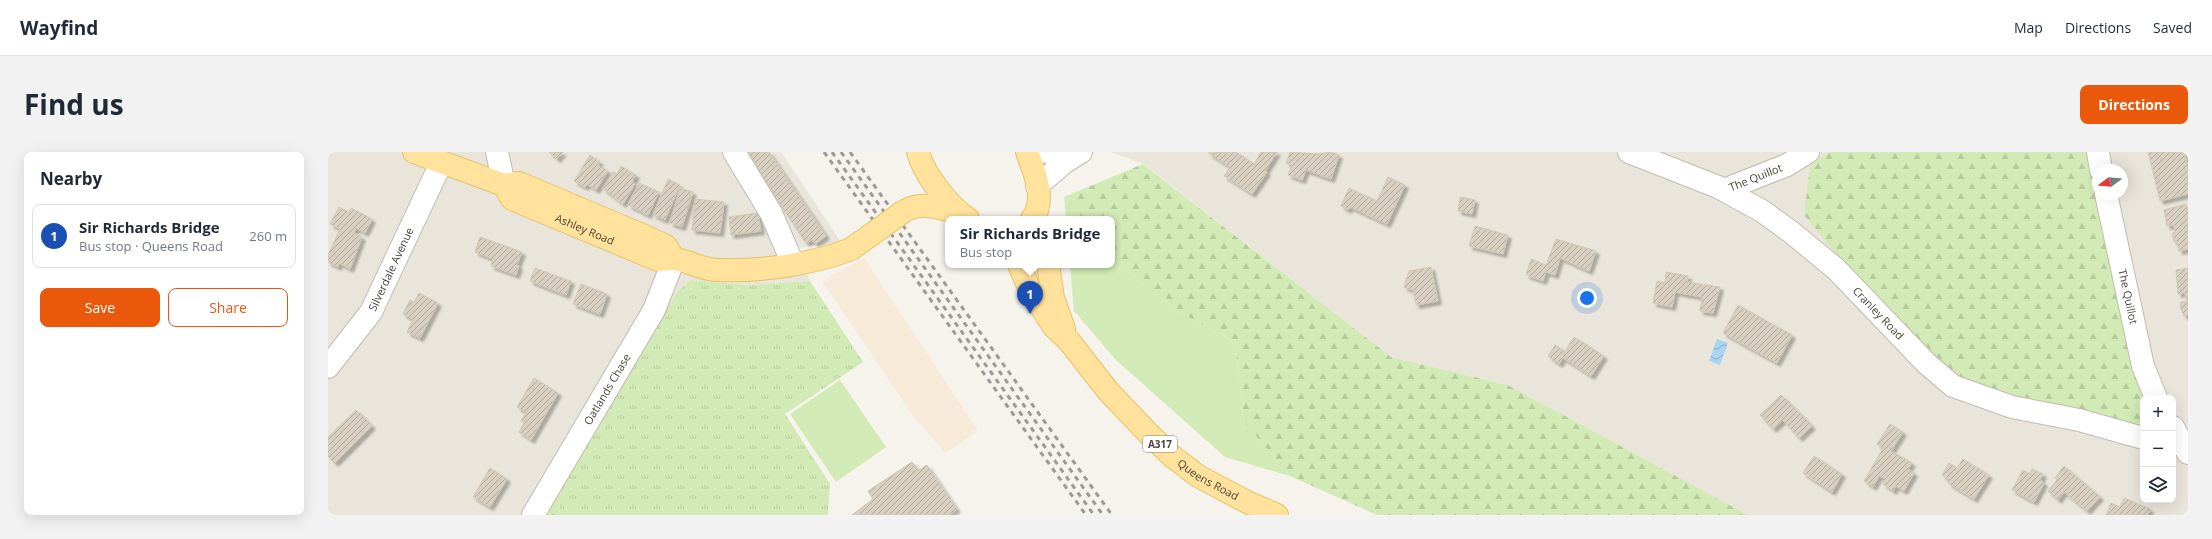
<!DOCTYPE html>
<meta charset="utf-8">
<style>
body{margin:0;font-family:"Open Sans",sans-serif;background:#f2f2f3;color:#1f2937}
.controls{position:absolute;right:12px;bottom:12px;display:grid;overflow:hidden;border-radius:8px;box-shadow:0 4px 16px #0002}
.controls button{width:36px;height:36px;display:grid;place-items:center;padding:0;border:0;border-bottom:1px solid #e0e1e3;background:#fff;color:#1f2937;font:20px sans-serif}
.compass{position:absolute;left:1764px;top:12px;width:36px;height:36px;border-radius:50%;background:#fff;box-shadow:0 4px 16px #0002;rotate:254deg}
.you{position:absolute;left:1259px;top:146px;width:14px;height:14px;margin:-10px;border:3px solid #fff;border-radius:50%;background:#1a73e8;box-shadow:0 0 0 6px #1a73e833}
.badge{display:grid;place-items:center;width:26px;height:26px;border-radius:50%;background:#ea580c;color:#fff;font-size:13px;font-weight:700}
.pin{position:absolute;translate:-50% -33px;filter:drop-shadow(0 1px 2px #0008)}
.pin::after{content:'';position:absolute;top:21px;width:14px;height:12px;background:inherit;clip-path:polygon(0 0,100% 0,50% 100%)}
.popup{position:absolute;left:617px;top:64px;width:170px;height:52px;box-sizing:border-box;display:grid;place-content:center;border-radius:8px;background:#fff;filter:drop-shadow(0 1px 3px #0005);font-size:13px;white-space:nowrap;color:#747a83}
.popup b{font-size:15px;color:#1f2937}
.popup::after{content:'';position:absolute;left:50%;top:100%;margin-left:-8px;border:8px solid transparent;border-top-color:#fff}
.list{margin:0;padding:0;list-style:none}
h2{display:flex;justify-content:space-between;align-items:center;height:52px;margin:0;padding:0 16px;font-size:17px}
h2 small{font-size:13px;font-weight:400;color:#747a83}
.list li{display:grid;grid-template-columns:26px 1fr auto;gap:12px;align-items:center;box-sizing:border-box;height:64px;margin:0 8px 8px;padding:0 8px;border:1px solid #e0e1e3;border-radius:8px}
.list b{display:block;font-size:15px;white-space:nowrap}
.list p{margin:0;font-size:13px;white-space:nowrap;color:#747a83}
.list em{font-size:13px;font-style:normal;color:#747a83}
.actions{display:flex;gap:8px;padding:12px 16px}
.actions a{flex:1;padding:9px 0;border:1px solid #ea580c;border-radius:8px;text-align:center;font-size:14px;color:#ea580c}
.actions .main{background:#ea580c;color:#fff}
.icon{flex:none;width:22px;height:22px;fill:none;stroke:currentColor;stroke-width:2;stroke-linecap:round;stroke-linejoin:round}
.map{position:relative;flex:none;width:1860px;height:363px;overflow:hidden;border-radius:8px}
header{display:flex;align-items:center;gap:24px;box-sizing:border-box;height:56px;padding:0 20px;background:#fff;border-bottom:1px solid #e0e1e3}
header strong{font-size:19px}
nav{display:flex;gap:22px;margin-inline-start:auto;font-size:14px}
.intro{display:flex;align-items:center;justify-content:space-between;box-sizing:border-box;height:96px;padding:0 24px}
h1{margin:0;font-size:28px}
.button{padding:10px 18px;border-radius:8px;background:#ea580c;color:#fff;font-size:14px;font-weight:700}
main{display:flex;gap:24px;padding:0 24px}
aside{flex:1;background:#fff;border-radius:8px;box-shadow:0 4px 16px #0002}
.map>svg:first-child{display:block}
.residential{fill:#eae5da;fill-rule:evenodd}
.commercial{fill:#f7ead8}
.grass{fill:#d2eab5}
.forest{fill:url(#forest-firs)}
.park{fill:url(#park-tufts)}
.water{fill:url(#water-waves)}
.building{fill:url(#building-hatch);stroke:#d3c7b4;filter:url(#shadow)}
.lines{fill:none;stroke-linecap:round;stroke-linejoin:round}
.minor-casing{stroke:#c2bbae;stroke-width:24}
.major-casing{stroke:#e6c16a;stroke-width:24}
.minor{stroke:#fff;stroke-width:22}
.major{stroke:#ffe39c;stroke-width:22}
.rail{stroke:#9a9a9a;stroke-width:3;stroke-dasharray:5 5;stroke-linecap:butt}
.major-bridge-casing{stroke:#e6c16a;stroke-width:24;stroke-linecap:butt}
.major-bridge{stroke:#ffe39c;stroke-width:22}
.labels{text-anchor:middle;stroke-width:3;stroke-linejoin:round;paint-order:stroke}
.shield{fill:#fff;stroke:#817c74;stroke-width:1}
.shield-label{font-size:10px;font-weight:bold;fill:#4b4439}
.street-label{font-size:11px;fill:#4b4439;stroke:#fff}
</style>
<header>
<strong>Wayfind</strong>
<nav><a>Map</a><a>Directions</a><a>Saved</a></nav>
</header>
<div class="intro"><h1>Find us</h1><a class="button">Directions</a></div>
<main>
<aside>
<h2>Nearby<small></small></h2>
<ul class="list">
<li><span class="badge" style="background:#1a4fb4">1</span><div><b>Sir Richards Bridge</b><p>Bus stop · Queens Road</p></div><em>260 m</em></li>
</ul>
<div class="actions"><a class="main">Save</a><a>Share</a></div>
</aside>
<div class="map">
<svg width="1860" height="363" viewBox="0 0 1860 363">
<defs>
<pattern id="forest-firs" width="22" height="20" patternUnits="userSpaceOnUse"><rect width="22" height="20" fill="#d2eab5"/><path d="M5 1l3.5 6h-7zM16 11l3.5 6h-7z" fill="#b6ca9c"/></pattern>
<pattern id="park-tufts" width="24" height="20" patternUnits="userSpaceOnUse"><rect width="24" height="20" fill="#d2eab5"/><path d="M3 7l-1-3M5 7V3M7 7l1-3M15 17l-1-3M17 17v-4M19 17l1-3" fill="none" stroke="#b6ca9c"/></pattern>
<pattern id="water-waves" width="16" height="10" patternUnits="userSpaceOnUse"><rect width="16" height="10" fill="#a9d4f2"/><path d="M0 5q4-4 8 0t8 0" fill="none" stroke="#8caec5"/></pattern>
<pattern id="building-hatch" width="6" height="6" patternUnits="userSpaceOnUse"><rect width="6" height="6" fill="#d8cfc1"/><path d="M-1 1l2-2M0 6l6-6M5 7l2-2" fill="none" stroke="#b1aa9e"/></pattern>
<filter id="shadow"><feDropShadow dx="3.5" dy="3.5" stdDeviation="1" flood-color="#0004"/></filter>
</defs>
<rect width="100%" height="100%" fill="#f6f3ec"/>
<!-- residential -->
<path class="residential" d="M0,0H453L513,90L470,96L482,129L420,133L363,128L350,139L212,363H0Z
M782,0H1860V363H1420L1180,233L1063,205L816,12ZM1770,18H1794V42H1770ZM1815,246H1845V348H1815Z"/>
<!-- commercial -->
<path class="commercial" d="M536,106L650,279L617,301L586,265L494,129Z"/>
<!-- grass -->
<path class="grass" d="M736,45L755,67H738Z
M784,102L796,116L845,157L907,190L916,270L962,324L897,305L788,208L746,159L742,113H784Z
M512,228L558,295L508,330L462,262Z"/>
<!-- forest -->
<path class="forest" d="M1501,0H1765L1770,23V42L1823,246H1815V282L1664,244L1626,229L1507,100L1476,63L1482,14Z
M815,12L1063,205L1180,233L1420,363H1049L962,324L916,270L907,190L845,157L796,116L784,102V67H755L736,45Z
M233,329L231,363H212Z"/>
<!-- park -->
<path class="park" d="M363,128L420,133L482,129L535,210L457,262L502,332L500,363H231L233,329L350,139Z"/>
<!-- water -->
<path class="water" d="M1389,187L1400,191L1392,213L1381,209Z"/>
<!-- building -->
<path class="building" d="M221,0H235L229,7Z
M417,0H441L498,84L487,92L484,88L478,91Z
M908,0L926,12L933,0H949L937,19L939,20L924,42L896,24L902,15L880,1Z
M962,0L990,2L1003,0L1011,3L1003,27L978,18L974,28L960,23L964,13L958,11Z
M1820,0H1856L1860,16V42L1832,49Z
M262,3L272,10L270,13L280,19L268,38L259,32L257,35L246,29Z
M293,14L308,23L304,30L307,32L295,52L275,37L285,20L289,22Z
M1060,25L1077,33L1059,72L1022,55L1020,58L1013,54L1021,36L1049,49Z
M340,27L352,33L337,68L325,63Z
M311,31L331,40L320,63L300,53Z
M352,36L365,40L354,75L342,71Z
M1132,45L1147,48L1144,62L1130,59Z
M367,47L396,50L392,81L364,78Z
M1858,52L1860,62V97L1851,99L1849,89L1846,90L1844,81L1847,80L1846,73L1839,74L1836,58Z
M11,55L21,60L23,56L44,67L37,81L28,76L26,81L34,85L22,117L11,111L10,115L0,110V103L12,77L2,72Z
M430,61L433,79L403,83L401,65Z
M1147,74L1180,83L1175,102L1141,94Z
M152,85L194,100L189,113L191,114L188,123L163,114L165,107L147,100Z
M1228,87L1268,99L1261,119L1232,106L1227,123L1218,120L1215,129L1198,123L1203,107L1218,113Z
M1103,115L1110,149L1088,153L1085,138L1076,135L1081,119Z
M207,116L243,129L238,143L202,129Z
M1860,116V163L1856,164L1852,154L1853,150L1859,149L1857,141L1850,142L1848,118Z
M1338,120L1360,124L1359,130L1392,135L1385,161L1372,159L1374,145L1347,140L1344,155L1325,151L1329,129L1337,131Z
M253,132L279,142L272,162L245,152Z
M91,141L110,151L92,186L79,180L85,167L75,162L82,148L86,150Z
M1410,153L1464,183L1449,211L1395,181Z
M1246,185L1276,204L1263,224L1235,206L1231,212L1220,204L1227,193L1237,199Z
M206,226L230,241L203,288L191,280L196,271L193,269L198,260L189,255Z
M1453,243L1484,274L1471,286L1455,268L1445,277L1432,263Z
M28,258L44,274L7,311L0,304V285Z
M1562,272L1575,280L1563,299L1584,311L1580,317L1586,321L1576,339L1568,334L1565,339L1555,332L1558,327L1551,324L1545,335L1536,329L1555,296L1549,292Z
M1486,304L1514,322L1504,340L1475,321Z
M1635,307L1661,323L1646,347L1620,331L1622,328L1614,323L1621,311L1629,316Z
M584,310L591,318L599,313L629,357L621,363H524L545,347L540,339Z
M1736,314L1772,345L1759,359L1736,340L1730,348L1720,339L1729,328L1727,326Z
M162,316L179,327L162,355L145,345Z
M1704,317L1715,322L1712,328L1716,331L1706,350L1684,338L1695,318L1701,322Z
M1796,346L1822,357L1820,363H1778L1783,351L1792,355Z"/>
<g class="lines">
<defs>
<g id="minor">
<path d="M169,0L176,33"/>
<path d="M406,0L443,61L465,112"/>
<path d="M719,0L749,2"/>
<path id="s1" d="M1301,0L1390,35L1434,59L1463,80L1508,117L1598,211L1625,234L1684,255L1751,268L1815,286"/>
<path d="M1770,0L1773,18"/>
<path d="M709,34L737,10L753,0"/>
<path id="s2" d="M1396,38L1459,13L1480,0"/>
<path id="s3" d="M1778,42L1815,214L1828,246"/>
<path id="s4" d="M0,215L43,160L113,11"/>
<path d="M1845,275L1860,301"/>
<path id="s5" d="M205,363L326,158L346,107"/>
</g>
<g id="major">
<path d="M86,0L176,33L191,31L321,86L338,94L346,107"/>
<path d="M590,0C596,23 621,54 640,67"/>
<path d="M699,0C706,18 719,50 704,67"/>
<path id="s6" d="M176,33L184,47L330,108C335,108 340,107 345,107C360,108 374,118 390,118C430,120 486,112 523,97"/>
<path d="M575,60C593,48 613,56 632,62"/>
<path id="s7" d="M691,113L702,138L726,175L741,189L780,239L821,282L845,305L870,324L919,350L949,363"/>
<path d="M720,113L725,146L736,177"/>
</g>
</defs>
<!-- minor casing -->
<use href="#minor" class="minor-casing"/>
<!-- major casing -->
<use href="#major" class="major-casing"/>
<!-- minor -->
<use href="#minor" class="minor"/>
<!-- major -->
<use href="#major" class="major"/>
<!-- rail -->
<path class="rail" d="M496,0L758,363
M504,0L766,363
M513,0L775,363
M522,0L784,363"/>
<defs>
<path id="major-bridge" d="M523,97L575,60"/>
</defs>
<!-- major-bridge casing -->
<use href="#major-bridge" class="major-bridge-casing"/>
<!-- major-bridge -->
<use href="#major-bridge" class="major-bridge"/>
</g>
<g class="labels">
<!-- shield labels -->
<rect class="shield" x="815" y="284" width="34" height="16" rx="3"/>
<g class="shield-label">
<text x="832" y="296">A317</text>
</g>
<!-- street labels -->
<g class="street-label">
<text dy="4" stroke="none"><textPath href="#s2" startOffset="34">The Quillot</textPath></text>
<text dy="4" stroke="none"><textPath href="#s6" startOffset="95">Ashley Road</textPath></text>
<text dy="4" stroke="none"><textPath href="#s4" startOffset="117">Silverdale Avenue</textPath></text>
<text dy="4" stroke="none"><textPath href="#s3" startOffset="105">The Quillot</textPath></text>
<text dy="4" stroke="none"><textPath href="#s1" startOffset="301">Cranley Road</textPath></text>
<text dy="4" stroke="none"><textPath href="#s5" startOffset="146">Oatlands Chase</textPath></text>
<text dy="4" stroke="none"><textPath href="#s7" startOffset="290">Queens Road</textPath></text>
</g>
</g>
</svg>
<div class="controls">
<button>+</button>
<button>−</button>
<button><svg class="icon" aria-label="layers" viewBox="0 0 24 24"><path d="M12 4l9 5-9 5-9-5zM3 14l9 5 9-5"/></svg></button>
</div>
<svg class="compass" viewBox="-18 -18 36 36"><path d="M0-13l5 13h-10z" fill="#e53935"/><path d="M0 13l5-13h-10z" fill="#747a83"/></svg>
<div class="you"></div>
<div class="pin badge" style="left:702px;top:162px;background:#1a4fb4">1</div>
<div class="popup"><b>Sir Richards Bridge</b>Bus stop</div>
</div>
</main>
